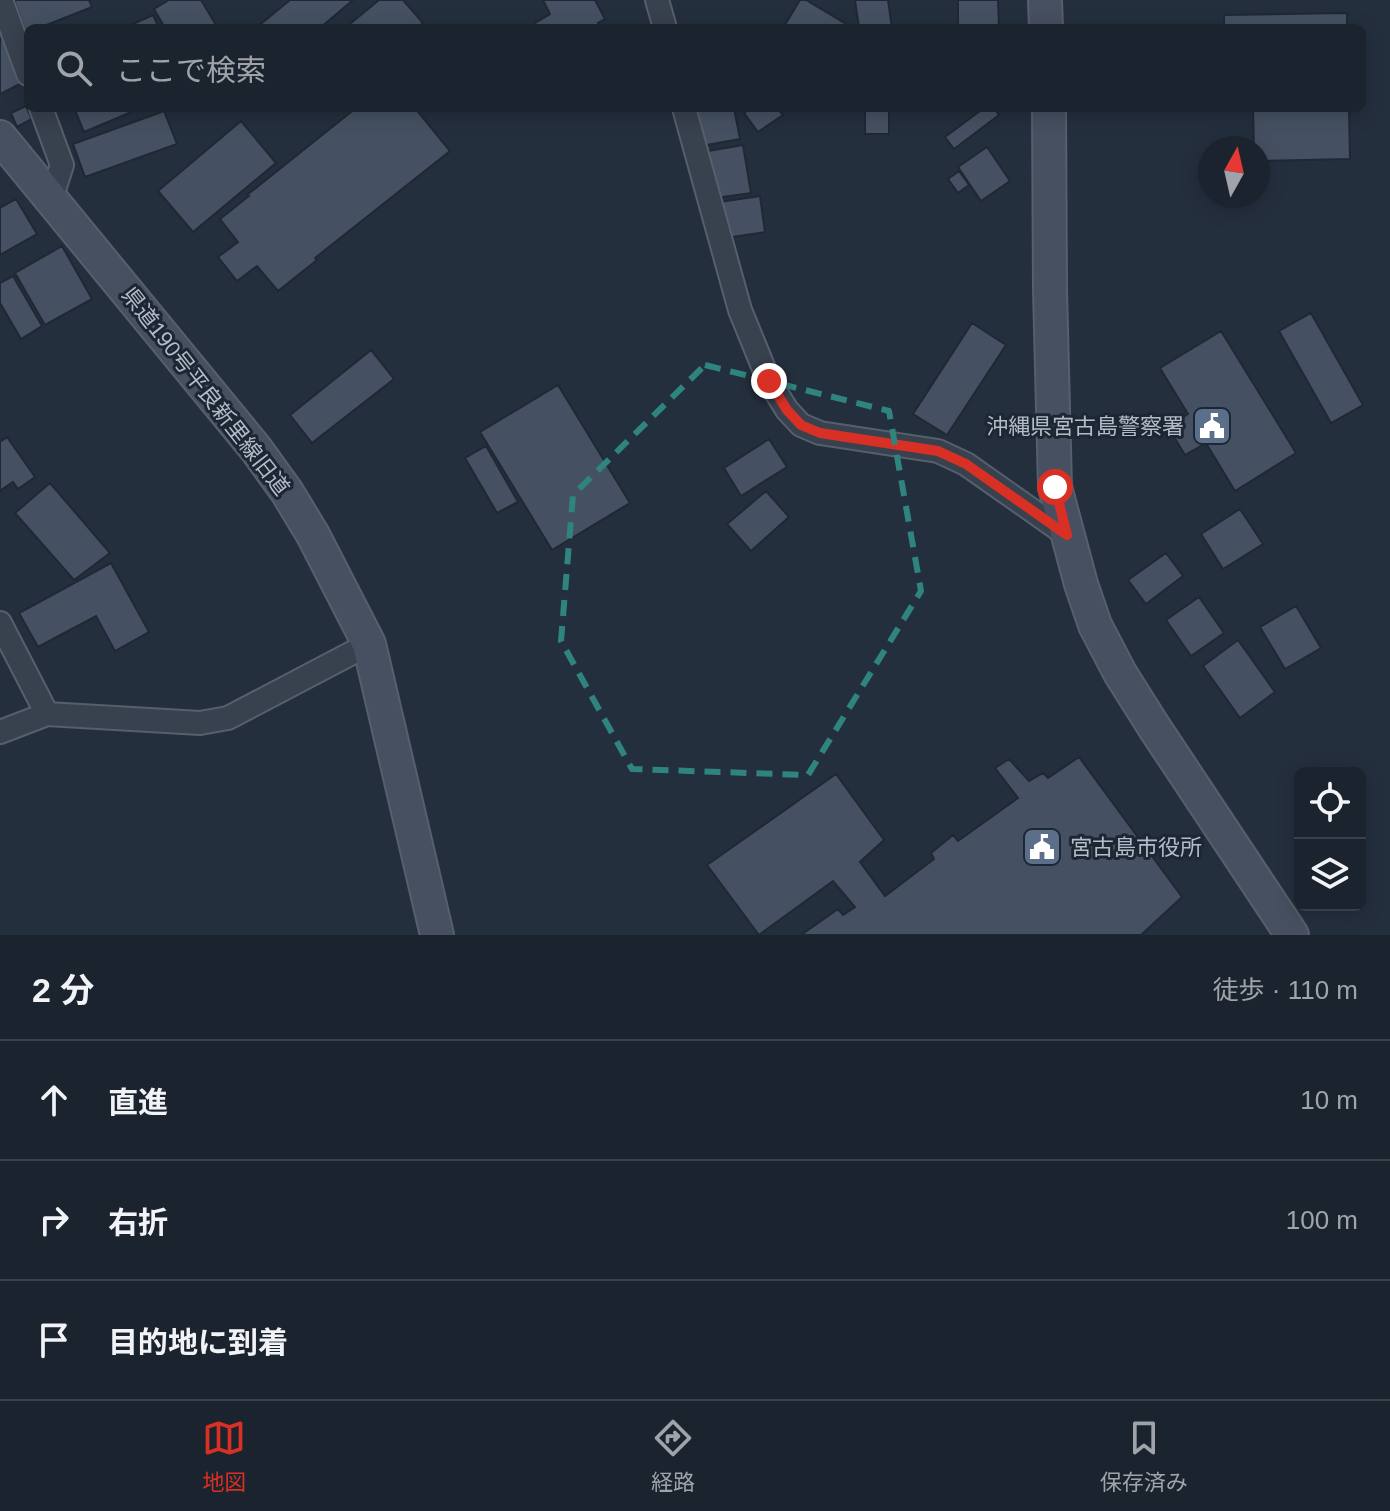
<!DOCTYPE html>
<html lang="ja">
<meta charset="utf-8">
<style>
body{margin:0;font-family:Helvetica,"Noto Sans JP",sans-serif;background:#242b36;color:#f1f3f6}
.controls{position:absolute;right:24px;bottom:24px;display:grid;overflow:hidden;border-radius:12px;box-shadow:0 4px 20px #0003}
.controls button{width:72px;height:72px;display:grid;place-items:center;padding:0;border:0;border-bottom:2px solid #39404a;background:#1b232e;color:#f1f3f6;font:40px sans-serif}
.compass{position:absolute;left:1198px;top:136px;width:72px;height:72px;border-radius:50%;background:#1b232e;box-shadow:0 4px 20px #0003;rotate:8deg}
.stop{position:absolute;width:24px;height:24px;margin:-18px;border:6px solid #d93025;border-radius:50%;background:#fff}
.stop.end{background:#d93025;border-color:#fff;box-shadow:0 2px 8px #0008}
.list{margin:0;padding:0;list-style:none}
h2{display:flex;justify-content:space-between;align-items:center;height:104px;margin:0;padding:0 32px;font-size:34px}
h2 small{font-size:26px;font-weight:400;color:#a0a4aa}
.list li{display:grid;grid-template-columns:52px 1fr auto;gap:24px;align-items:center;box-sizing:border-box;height:120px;padding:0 32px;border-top:2px solid #39404a}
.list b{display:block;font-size:30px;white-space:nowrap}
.list em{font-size:26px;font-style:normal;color:#a0a4aa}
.icon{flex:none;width:44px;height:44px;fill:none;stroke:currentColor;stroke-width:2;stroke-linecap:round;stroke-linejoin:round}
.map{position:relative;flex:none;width:1390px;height:935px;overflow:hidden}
.search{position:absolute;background:#1b232e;box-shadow:0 4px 20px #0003;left:24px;right:24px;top:24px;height:88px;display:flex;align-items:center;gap:20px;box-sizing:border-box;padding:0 28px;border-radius:12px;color:#a0a4aa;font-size:30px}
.sheet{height:464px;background:#1b232e}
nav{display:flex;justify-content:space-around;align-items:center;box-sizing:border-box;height:112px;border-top:2px solid #39404a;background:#1b232e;font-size:22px;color:#a0a4aa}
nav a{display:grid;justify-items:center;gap:4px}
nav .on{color:#d93025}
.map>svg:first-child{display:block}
.building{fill:#455162;stroke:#1f2835;stroke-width:2}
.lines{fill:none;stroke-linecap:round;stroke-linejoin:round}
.street-casing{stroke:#565f6c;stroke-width:26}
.secondary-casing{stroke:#565f6c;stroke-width:36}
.street{stroke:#38414e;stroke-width:22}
.secondary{stroke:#465061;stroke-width:32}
.route{stroke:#d93025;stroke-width:10}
.marked{fill:none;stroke:#308480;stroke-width:6;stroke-dasharray:16 10;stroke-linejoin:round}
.labels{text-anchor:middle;stroke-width:6;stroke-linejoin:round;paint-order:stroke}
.street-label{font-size:22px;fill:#b4bcc9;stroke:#1d2633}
.poi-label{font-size:22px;fill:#b4bcc9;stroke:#1d2633;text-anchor:end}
</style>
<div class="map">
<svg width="1390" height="935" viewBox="0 0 1390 935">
<rect width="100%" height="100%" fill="#242f3e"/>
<!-- building -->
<path class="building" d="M14,0H89L92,7L39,28H28L26,33Z
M169,0H201L216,25L210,28H165L154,9Z
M290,0H353L320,28H256Z
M379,0H403L423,23L417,28H345Z
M543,0H595L605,19L598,23L600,28H538L535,23L550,14Z
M800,0H806L846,24L844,28H783Z
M855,0H888L892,28H859Z
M958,0H998L999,28H958Z
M1347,13V28H1224V15Z
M153,15L159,28H124Z
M0,35L24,82L0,94Z
M26,106L32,119L17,127L11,113Z
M74,108H141L84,132Z
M356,108H415L450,151L315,258L317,260L278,291L257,266L237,281L218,257L238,242L220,219L249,196L247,195Z
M695,108H734L740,139L701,146Z
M751,108H777L783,115L758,132L744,113Z
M865,108H889V134H865Z
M984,108H994L999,115L954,149L945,137Z
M1253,108H1349L1350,159L1258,161V148H1254Z
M164,111L177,144L85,177L73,144Z
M241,121L276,163L193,232L158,191Z
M743,145L751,193L716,198L708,151Z
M987,147L1010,181L981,201L958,167Z
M959,171L969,185L958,193L948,179Z
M760,196L765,232L726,238L720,202Z
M16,199L37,234L0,255V208Z
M62,246L92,299L45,325L15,273Z
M13,276L42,326L21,339L0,303V283Z
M1311,313L1363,405L1331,423L1279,331Z
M972,323L1006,345L947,435L913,414Z
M1221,331L1296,453L1235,491L1206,443L1185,455L1168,427L1188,414L1160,368Z
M371,350L394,379L312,443L290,415Z
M558,385L630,503L552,550L480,432Z
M7,437L35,477L18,489L13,482L0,491V442Z
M769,439L787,467L741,496L724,468Z
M486,446L518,502L497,513L465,458Z
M50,483L110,553L74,580L15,513Z
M766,491L789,517L751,551L727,524Z
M1240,509L1263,544L1223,569L1201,534Z
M1166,553L1183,576L1146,604L1128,580Z
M111,563L149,632L115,651L96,616L38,647L19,613Z
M1199,597L1224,633L1191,656L1166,620Z
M1296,606L1321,648L1285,669L1260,627Z
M1238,640L1275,692L1240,718L1203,666Z
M1079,757L1182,897L1141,935H801L838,909L843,915L855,907L833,881L759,935L707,865L836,774L884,840L860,862L885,896L934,859L931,853L953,835L958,841L1018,798L995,768L1009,759L1029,781L1043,773L1048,778Z"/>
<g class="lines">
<defs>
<path id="street" d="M1,0L28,74
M657,0L665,28
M41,108L62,165L51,199
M684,108L740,310L769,381L787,410L801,425L820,433L938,451L966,464L1067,535
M0,623L47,714
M0,732L47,714L200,723L228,718L369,644"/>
<path id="secondary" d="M1045,0L1046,28
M1049,108L1050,289L1055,487L1081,584L1095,625L1120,673L1154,727L1292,935
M0,137L256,449L287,492L313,535L369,644L437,935"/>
</defs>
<!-- street casing -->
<use href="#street" class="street-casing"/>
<!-- secondary casing -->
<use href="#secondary" class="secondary-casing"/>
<!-- street -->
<use href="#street" class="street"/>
<!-- secondary -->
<use href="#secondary" class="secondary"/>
</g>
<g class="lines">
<!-- route -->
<path class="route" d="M769,381L787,410L801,425L820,433L938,451L966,464L1067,535L1055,487"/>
</g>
<!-- marked area -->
<path class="marked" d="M705,365L889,411L921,591L808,775L632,769L561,641L573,495Z"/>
<!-- icons -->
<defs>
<symbol id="civic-square" viewBox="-11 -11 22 22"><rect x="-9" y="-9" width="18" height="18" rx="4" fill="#5c6f8a" stroke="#1d2633"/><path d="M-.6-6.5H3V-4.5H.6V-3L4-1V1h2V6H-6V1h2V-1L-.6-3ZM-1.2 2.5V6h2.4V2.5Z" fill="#fff"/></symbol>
</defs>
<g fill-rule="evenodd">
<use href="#civic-square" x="1190" y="404" width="44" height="44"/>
<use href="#civic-square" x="1020" y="825" width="44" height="44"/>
</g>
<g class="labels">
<!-- street labels -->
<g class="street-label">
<text transform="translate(206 391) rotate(52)" y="8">県道190号平良新里線旧道</text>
</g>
<!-- poi labels -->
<g class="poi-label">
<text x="1184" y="434">沖縄県宮古島警察署</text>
<text x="1070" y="855" text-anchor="start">宮古島市役所</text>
</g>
</g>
</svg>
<div class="controls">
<button><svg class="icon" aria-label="locate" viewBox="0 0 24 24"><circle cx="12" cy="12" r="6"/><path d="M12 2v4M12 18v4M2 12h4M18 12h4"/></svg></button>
<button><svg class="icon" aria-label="layers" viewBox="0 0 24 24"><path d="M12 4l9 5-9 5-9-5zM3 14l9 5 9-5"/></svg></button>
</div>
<svg class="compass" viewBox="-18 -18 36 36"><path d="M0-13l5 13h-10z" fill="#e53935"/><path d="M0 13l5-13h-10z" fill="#a0a4aa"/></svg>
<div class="stop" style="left:1055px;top:487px"></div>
<div class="stop end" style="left:769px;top:381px"></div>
<div class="search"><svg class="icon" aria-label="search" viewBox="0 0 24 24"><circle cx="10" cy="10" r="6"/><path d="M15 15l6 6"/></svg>ここで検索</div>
</div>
<section class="sheet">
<h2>2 分<small>徒歩 · 110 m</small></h2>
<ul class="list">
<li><svg class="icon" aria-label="ahead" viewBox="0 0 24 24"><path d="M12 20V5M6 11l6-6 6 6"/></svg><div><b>直進</b></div><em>10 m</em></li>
<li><svg class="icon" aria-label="right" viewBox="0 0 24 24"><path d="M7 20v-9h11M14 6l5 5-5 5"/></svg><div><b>右折</b></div><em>100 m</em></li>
<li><svg class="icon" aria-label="arrive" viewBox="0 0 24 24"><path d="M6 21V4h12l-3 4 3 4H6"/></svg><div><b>目的地に到着</b></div></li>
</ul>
</section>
<nav>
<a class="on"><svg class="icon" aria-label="map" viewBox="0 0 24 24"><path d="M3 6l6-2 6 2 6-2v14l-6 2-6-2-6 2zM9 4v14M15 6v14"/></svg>地図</a>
<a><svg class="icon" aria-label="directions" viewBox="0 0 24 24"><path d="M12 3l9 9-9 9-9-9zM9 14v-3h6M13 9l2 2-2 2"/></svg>経路</a>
<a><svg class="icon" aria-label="saved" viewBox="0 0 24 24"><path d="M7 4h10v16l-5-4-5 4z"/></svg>保存済み</a>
</nav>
